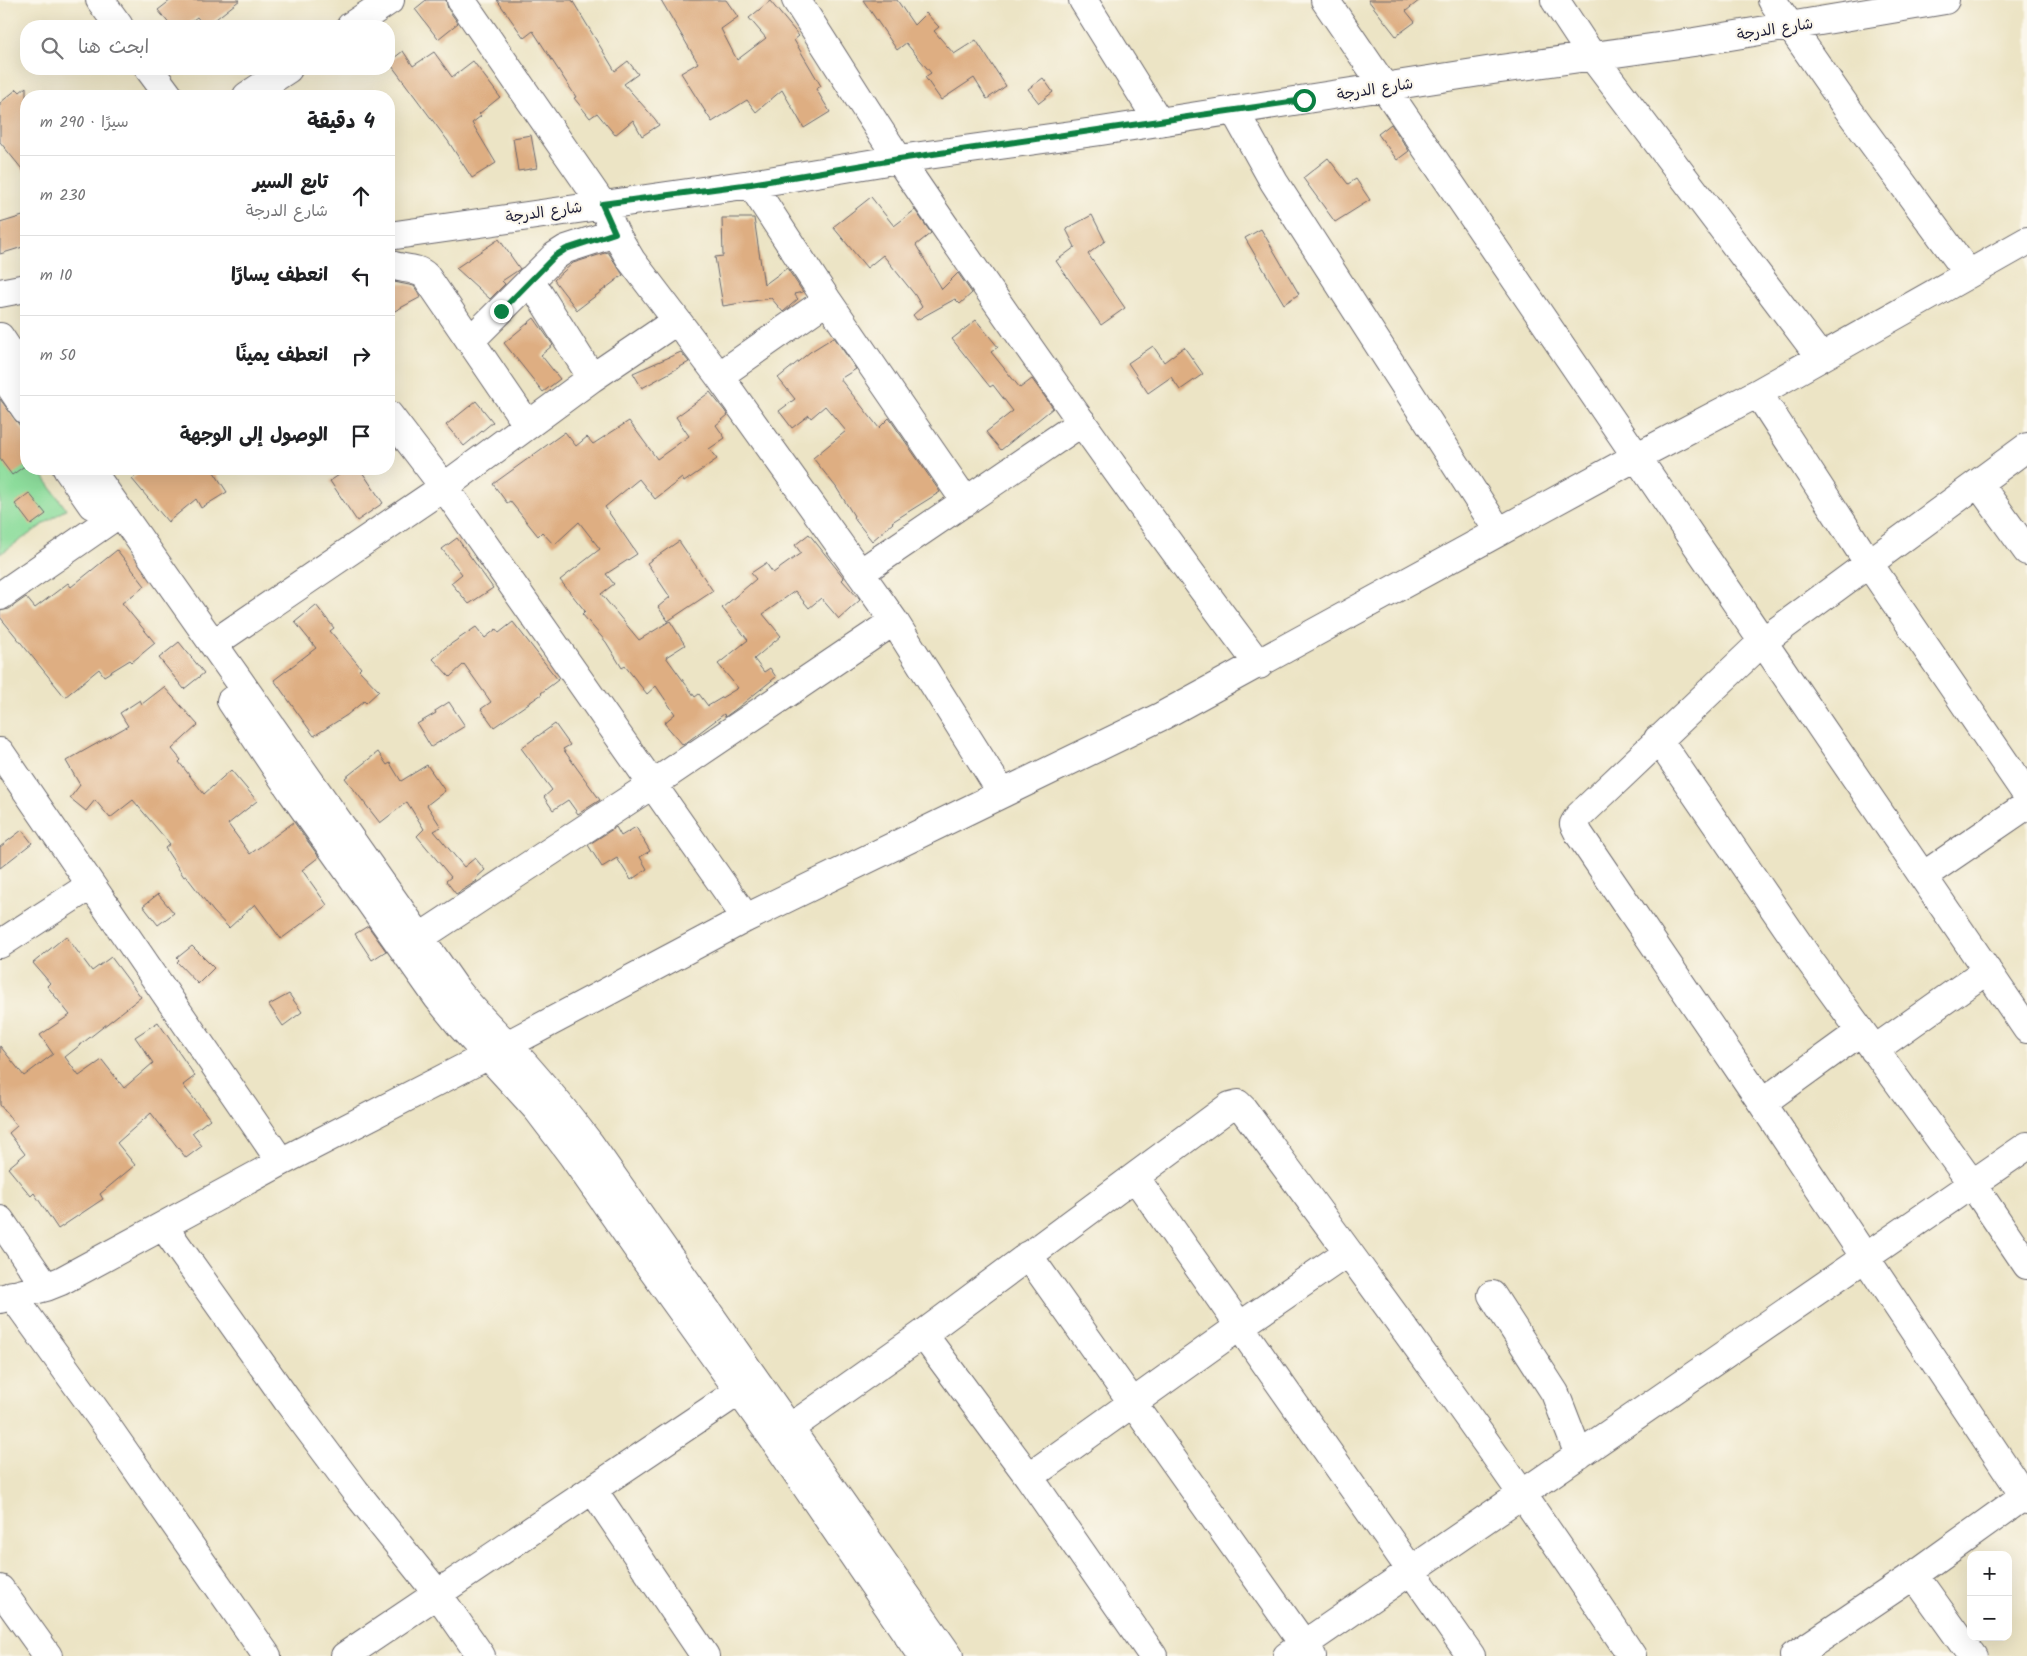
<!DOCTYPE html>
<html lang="ar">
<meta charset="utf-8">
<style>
body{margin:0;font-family:Kalam,"Playpen Sans Arabic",sans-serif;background:#f6f6f6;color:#202124;direction:rtl}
.controls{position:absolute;right:15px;bottom:15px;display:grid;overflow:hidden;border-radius:10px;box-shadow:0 5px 20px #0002}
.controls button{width:45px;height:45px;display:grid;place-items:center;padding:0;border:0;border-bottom:1px solid #e0e0e0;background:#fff;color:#202124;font:25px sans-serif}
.stop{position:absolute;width:15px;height:15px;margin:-11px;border:4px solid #0b8043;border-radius:50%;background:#fff}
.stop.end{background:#0b8043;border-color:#fff;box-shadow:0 1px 5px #0008}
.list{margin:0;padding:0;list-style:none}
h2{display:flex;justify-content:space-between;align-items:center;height:65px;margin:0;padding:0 20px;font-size:21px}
h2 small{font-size:16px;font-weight:400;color:#757577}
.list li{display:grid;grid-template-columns:32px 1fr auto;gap:15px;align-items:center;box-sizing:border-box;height:80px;padding:0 20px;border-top:1px solid #e0e0e0}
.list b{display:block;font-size:19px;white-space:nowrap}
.list p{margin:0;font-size:16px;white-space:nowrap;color:#757577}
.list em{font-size:16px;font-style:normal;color:#757577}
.icon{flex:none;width:28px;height:28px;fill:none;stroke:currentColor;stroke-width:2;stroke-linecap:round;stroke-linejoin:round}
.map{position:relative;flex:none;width:2027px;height:1656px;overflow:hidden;direction:ltr}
.search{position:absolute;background:#fff;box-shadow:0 5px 20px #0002;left:20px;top:20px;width:375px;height:55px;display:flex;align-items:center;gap:12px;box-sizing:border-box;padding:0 18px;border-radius:20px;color:#757577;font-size:19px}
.panel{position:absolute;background:#fff;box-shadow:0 5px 20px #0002;left:20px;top:90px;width:375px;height:385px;border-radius:20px;direction:rtl}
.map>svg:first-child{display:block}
.green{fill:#8ddd9c;stroke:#58806c}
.building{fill:#deae82}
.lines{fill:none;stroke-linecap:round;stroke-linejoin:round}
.minor-casing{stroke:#69666b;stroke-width:30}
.minor{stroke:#fff;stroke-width:28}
.route{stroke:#0b8043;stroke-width:6}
.labels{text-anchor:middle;stroke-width:4.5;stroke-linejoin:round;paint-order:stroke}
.street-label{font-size:15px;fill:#22223b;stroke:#fbf7ec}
</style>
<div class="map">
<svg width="2027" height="1656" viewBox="0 0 2027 1656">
<rect width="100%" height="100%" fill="#fbf7ec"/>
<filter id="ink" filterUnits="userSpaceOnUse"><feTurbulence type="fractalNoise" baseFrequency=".02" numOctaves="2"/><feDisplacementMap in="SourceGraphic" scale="10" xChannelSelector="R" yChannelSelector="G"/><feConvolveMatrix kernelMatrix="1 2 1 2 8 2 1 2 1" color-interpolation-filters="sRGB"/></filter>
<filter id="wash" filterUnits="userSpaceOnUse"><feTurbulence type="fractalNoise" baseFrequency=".0096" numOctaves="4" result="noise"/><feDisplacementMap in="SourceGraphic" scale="20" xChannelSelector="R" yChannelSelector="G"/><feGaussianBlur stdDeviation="1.12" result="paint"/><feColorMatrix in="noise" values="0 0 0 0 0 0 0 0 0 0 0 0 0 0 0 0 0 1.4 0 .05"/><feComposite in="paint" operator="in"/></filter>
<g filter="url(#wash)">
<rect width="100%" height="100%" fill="#ece4c5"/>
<!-- green -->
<path class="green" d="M0,412L26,451V469H38L66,509L0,554Z"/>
<g id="blocks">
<!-- building -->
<path class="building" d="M171,0H240L207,26H204L197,17L185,26H171L158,10Z
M426,0H446L448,9L458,23L438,39L415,9Z
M497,0H572L615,71L628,61L638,74L624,84L655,119L659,125L642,136L633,120L615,135L597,113L590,118L574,98L576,97L533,31L524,38Z
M661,0H726L738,17L721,29L737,60L766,38L749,18L770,1L799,36L794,40L821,86L816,89L830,112L804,128L782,90L756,112L747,100L712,122L681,73L698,63Z
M863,0H897L914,25L926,13L939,27L934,31L954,54L976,40L1006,86L987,99L974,78L941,100L925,77L931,73L906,43L897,50Z
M1368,0H1420L1406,11L1415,22L1396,36Z
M403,51L413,66L434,52L452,77L473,61L500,97L479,114L481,116L472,123L496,163L472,178L448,141L389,62Z
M1043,78L1053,92L1039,103L1028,89Z
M26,87V174L0,142V103L17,89L20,92Z
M1391,124L1409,151L1397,160L1378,134Z
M531,135L537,168L518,171L513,138Z
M1328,158L1348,184L1356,179L1370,200L1335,222L1303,178Z
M871,197L894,226L915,210L931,233L916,245L942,289L958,273L972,293L960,304L955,299L917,320L913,315L922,307L915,295L883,255L867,268L833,227Z
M26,215V246L0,254V223Z
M1092,215L1105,241L1088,254L1125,308L1101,325L1056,261L1075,247L1066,229Z
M722,218H754L764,285L787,268L803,292L794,294L798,299L783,312L771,298L723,306L715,257L723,256Z
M1261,229L1299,294L1284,304L1245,238Z
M499,239L520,269L502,281L505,284L490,299L456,268Z
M608,252L623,275L577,310L554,280L573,263Z
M389,281L414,286L421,297L389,314Z
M534,318L553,345L541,355L560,379L543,392L504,343Z
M976,320L998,347L991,352L1020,388L1032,379L1053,408L1001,450L986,432L1013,411L993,385L990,387L952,339Z
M834,337L856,369L840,379L879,428L889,418L940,492L892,522L893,523L872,541L853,517L854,516L836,487L813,458L846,431L825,406L811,418L809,415L792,428L779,411L795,399L778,378L810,352Z
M1153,346L1164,362L1184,347L1203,374L1180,390L1171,377L1148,393L1128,363Z
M681,352L689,362L642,388L633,373Z
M710,392L728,415L716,425L725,438L709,449L717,459L684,482L682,478L655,499L639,479L605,507L637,554L606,574L614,584L601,594L639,640L670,621L685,645L666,657L695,697L699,694L708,706L738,688L718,664L748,640L722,608L756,579L751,573L766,563L773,573L801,553L795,545L809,534L844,578L842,580L860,600L839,619L821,598L809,608L795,591L763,614L781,636L754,659L764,672L770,668L776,677L736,709L725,717L724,714L683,745L664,723L675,714L656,686L647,694L625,666L622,668L606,642L582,614L585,611L560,580L600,549L579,522L554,545L542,532L538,536L510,501L507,503L493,484L565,432L576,446L587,437L593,444L629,421L657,459L689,436L676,417Z
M0,399L26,434V465L12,475L0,459Z
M476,401L493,422L464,446L446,425Z
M144,469H212L227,492L201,508L196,499L168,522L132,479Z
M348,469H360L383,503L357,521L330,481Z
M29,493L46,514L31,525L15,504Z
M457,538L493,588L469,604L451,583L462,574L442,549Z
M679,541L713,591L668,621L658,607L670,597L647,563Z
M117,550L145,586L122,603L155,643L132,662L130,660L104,676L99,669L65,697L0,617V611L9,609L26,597L35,608L68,583L71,587Z
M316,605L334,628L330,631L361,668L359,670L379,691L366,703L364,701L347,715L314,736L274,680L316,648L295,622Z
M513,622L558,680L541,693L542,694L494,727L481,709L491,702L464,664L450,677L433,659L445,648L476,627L485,638L496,629L499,633Z
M179,642L204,673L184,689L159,658Z
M164,687L198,725L172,749L181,760L179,762L204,794L231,770L257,801L228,824L250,854L294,822L319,857L302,870L327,905L281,939L255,904L229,928L213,911L186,876L184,877L165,848L170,844L133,800L110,818L95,800L86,811L70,798L80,785L66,761L128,726L120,713L140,700L142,704Z
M449,702L465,726L431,747L417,724L436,713L435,711Z
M555,724L570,745L563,749L600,800L578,814L568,800L553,810L544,797L552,790L521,748Z
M378,752L387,765L390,763L401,781L427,765L445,791L427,805L441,827L434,831L464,867L475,858L485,870L475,879L477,881L456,894L446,881L451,877L417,836L424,829L407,802L380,823L345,778Z
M616,827L621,836L636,827L650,851L640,857L647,869L631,880L617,858L602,867L588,845Z
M22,830L32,843L0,868V847Z
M158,894L174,913L158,925L143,906Z
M368,926L386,951L372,960L355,934Z
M66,936L92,971L111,957L141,997L65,1057L79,1076L102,1060L124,1088L153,1063L135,1037L158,1022L195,1076L183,1085L210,1119L192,1133L202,1146L186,1158L151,1113L117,1143L135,1165L100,1194L103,1199L58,1229L34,1193L31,1196L8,1168L25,1154L9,1133L17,1126L0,1105V1046L24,1076L53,1054L40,1035L70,1015L47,986L50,983L33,963Z
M192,946L214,968L198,984L177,962L179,960L177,958Z
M289,994L302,1012L283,1026L269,1005Z"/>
</g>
</g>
<g filter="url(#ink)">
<use href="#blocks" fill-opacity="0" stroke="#69666b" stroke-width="1"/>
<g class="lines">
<defs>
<path id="minor" d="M100,0L119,26
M461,0L602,204L615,233L631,260L719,376L860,573L894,621L1002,793
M796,0C831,53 864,108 900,161C1016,331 1135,500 1259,665
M1083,0L1159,122
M1325,0L2027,1029
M1555,0L1592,56L1820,357
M1772,0L1847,108L1968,273
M351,26L390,0
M149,69L169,96
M247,96L288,69
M1234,110L1274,182L1499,532
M751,184L827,300L966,502
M389,236L751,184L899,159L1101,131L1493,70L1694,42L1945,0
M389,264C401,270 415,266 426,276L527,424
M530,280L592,378
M0,293L26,288
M0,337L26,376
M470,341L555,256L566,249L615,233
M0,371L26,410
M719,376L827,300
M1758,393L1869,564L2027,795
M389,415L444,487L746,918
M2027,447L1762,642L1579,816L1574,824L1579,834L1762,1103L2027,1500
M67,469L92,505
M90,469L456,989C472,1010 490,1027 508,1046C537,1077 564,1110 590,1144L949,1656
M1978,483L2027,551
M860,573L1082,422
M0,596L120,513
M213,644L444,487L592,378L676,321
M231,701L292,792L438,998L460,1025L537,1109L572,1155L643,1257L775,1441L922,1656
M1658,739L1810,961L1973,1185L2027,1265
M0,752L281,1162
M1923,876L2027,805
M419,938L653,784L894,621
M0,944L91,885
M507,1045L746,918L1162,716L1636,457L1758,393L2027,241
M1874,1050L1987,970
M1762,1103L1860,1032
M1135,1177L1471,1656
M0,1220L46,1287
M164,1227L287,1400L355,1491L437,1593L481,1656
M1028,1255L1312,1656
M12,1295L106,1425L267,1656
M1492,1295L1555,1393L1579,1455
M0,1299L46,1287L61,1281L281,1162L489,1055
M923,1334L1029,1477L1153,1656
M790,1428L923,1334L1230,1106L1238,1104L1243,1109C1376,1289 1509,1469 1632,1656
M1029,1477L1240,1326L1348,1252
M593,1490L705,1656
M1914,1575L1972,1656
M0,1589L48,1656
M345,1656L739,1391
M1287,1656L2027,1146
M1794,1656L1914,1575L2024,1496"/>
</defs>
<!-- minor casing -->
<use href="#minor" class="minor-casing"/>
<!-- minor -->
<use href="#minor" class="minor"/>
</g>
</g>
<g class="lines" filter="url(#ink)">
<!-- route -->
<path class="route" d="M501,311L555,256L566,249L615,233L602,204L751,184L899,159L1304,100"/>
</g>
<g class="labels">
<!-- street labels -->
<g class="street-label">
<text transform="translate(1775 29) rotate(-9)" y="5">شارع الدرجة</text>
<text transform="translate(1375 89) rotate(-9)" y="5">شارع الدرجة</text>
<text transform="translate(544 212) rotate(-8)" y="5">شارع الدرجة</text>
</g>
</g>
</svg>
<div class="controls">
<button>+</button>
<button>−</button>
</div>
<div class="stop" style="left:1304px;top:100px"></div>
<div class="stop end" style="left:501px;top:311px"></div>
<div class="search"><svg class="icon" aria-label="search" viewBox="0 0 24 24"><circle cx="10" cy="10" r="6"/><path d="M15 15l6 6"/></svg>ابحث هنا</div>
<section class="panel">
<h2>4 دقيقة<small>سيرًا · 290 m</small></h2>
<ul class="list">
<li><svg class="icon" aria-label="ahead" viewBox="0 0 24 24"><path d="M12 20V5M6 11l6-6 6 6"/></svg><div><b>تابع السير</b><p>شارع الدرجة</p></div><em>230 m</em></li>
<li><svg class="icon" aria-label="left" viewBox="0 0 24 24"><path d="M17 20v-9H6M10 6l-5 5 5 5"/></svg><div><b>انعطف يسارًا</b></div><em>10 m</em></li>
<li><svg class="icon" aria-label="right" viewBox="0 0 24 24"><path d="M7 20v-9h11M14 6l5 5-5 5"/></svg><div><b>انعطف يمينًا</b></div><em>50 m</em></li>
<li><svg class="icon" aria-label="arrive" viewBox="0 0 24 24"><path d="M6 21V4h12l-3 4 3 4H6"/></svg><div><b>الوصول إلى الوجهة</b></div></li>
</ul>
</section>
</div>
